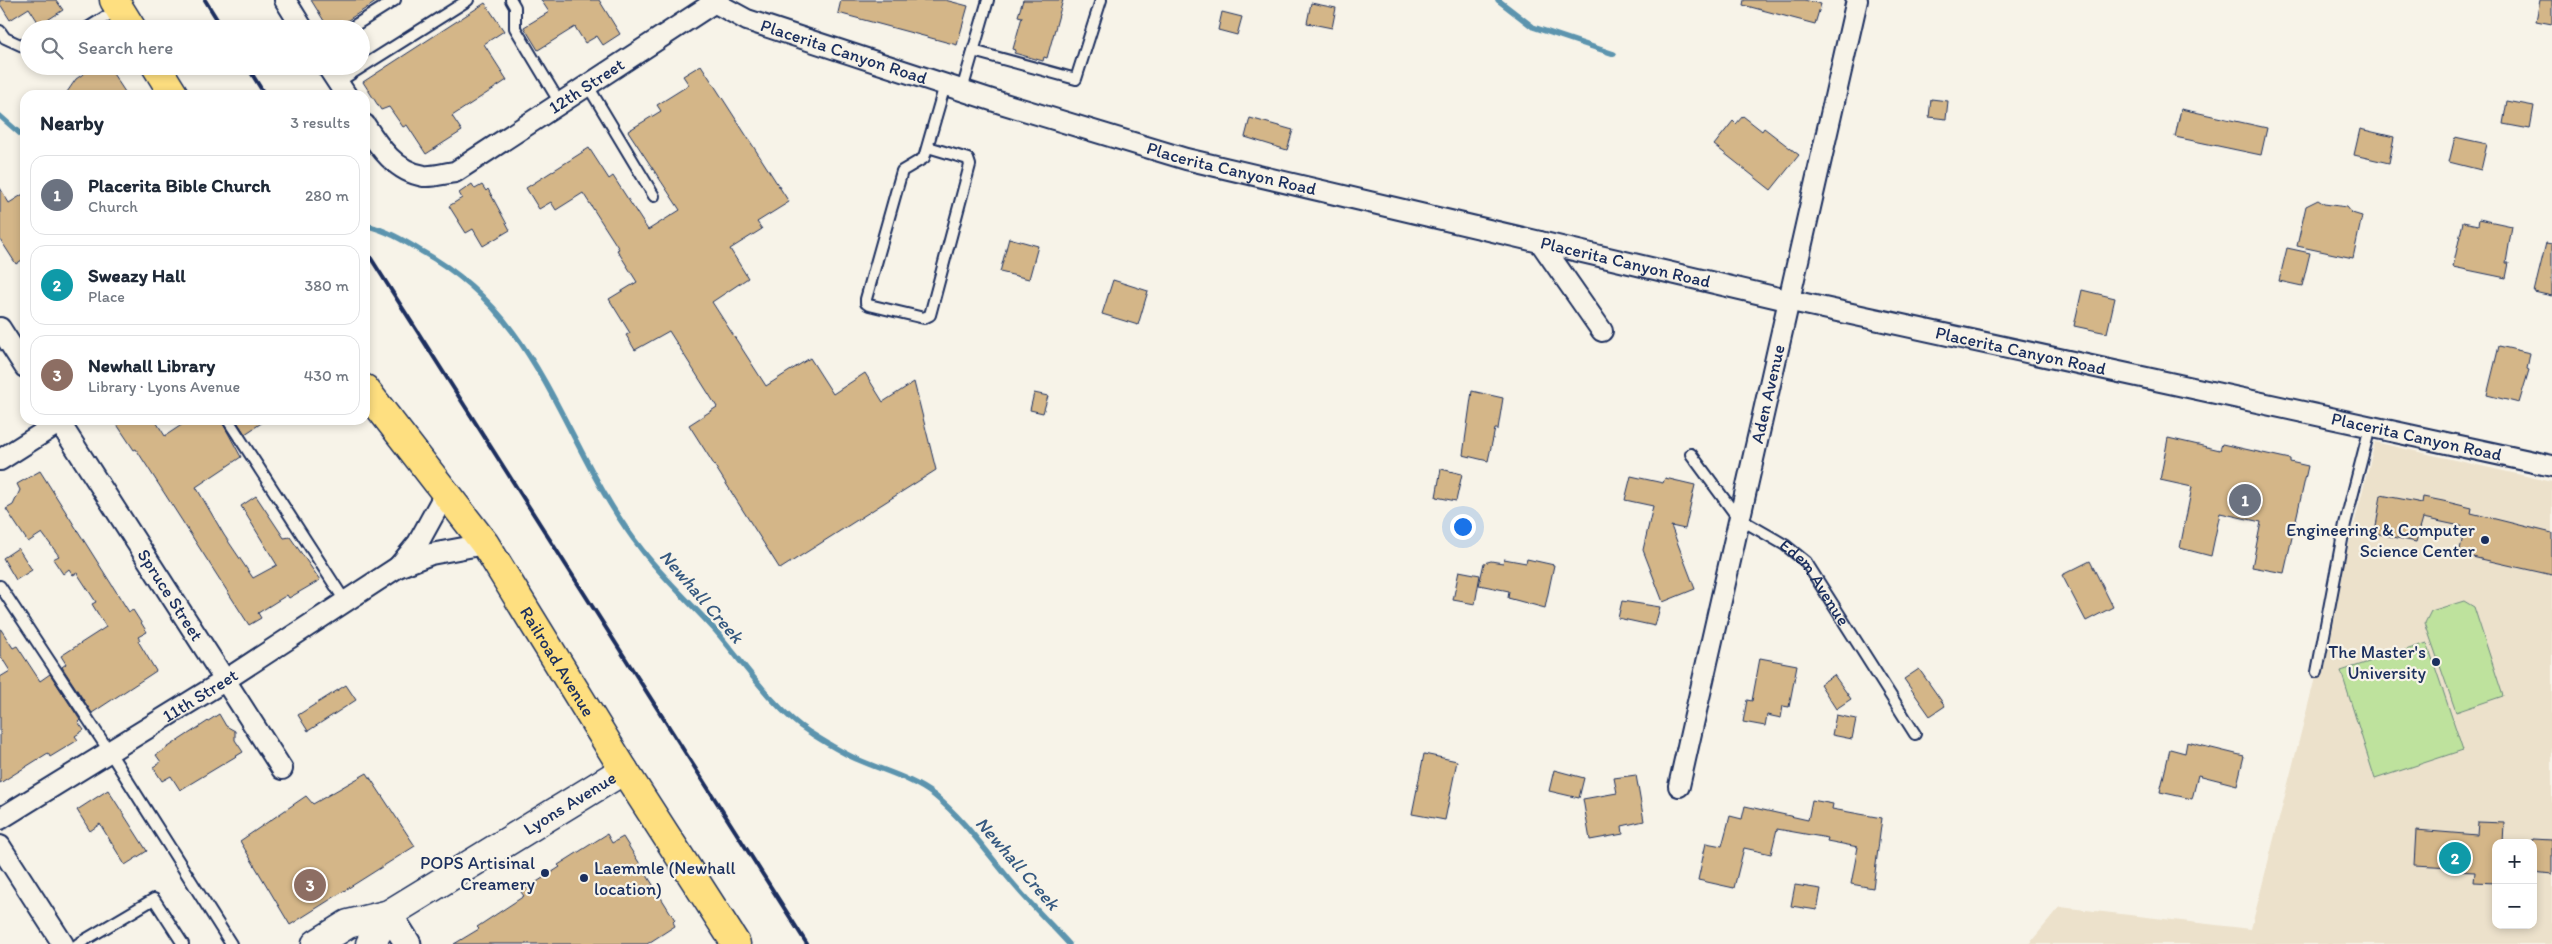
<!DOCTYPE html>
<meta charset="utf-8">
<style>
body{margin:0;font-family:Itim,sans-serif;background:#f2f2f3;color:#1f2937}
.controls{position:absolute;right:15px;bottom:15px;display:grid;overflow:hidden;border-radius:10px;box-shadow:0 2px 8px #0003}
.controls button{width:45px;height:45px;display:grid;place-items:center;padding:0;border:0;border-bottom:1px solid #e0e1e3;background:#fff;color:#1f2937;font:25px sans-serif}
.you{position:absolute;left:1462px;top:526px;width:18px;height:18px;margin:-12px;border:4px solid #fff;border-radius:50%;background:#1a73e8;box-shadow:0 0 0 8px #1a73e833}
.badge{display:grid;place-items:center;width:32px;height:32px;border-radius:50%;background:#2563eb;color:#fff;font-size:16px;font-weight:700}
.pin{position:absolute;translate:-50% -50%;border:2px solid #fff;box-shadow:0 1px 5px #0006}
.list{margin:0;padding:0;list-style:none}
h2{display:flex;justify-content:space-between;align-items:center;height:65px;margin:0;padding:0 20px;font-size:21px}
h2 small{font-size:16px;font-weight:400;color:#747a83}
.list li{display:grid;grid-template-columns:32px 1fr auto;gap:15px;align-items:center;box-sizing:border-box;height:80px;margin:0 10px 10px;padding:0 10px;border:1px solid #e0e1e3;border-radius:15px}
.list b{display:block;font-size:19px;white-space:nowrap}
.list p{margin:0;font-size:16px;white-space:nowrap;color:#747a83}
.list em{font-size:16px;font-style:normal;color:#747a83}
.icon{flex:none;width:28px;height:28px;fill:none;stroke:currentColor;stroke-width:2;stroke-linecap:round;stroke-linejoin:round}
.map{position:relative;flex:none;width:2552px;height:944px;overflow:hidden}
.search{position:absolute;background:#fff;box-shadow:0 2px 8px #0003;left:20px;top:20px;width:350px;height:55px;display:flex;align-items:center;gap:12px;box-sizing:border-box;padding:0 18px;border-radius:28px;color:#747a83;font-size:19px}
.panel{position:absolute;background:#fff;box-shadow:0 2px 8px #0003;left:20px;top:90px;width:350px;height:335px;border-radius:15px}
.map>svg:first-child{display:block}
.built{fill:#ece1cb;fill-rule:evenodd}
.green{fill:#bee29d;stroke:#6c887e}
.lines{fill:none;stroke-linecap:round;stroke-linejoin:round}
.stream{stroke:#5c94ae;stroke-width:5.5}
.building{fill:#d4b688;stroke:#1b2f5e}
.service-casing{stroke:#1b2f5e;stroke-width:14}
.minor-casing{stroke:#1b2f5e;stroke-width:24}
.tertiary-casing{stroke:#1b2f5e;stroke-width:29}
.secondary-casing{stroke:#1b2f5e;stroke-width:31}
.primary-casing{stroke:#1b2f5e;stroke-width:31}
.service{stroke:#f7f3e8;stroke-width:10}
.minor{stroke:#f7f3e8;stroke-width:20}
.tertiary{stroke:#f7f3e8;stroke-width:25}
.secondary{stroke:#f7f3e8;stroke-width:28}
.primary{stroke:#fedf80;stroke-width:28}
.rail{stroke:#1b2f5e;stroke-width:4}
.poi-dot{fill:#1b2f5e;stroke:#f7f3e8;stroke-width:2}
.labels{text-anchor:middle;stroke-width:4.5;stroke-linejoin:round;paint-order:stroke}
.street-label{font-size:18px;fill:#1b2f5e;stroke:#f7f3e8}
.poi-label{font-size:18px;fill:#1b2f5e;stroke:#f7f3e8;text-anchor:end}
.water-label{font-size:19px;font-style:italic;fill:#365980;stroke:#f7f3e8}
</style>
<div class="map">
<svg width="2552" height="944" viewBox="0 0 2552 944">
<rect width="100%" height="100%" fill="#f7f3e8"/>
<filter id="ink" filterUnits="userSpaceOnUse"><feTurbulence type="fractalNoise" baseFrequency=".02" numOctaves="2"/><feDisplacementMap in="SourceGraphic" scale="10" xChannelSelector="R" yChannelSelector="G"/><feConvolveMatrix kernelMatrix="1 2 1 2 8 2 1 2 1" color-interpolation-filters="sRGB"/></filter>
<g filter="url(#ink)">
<!-- built -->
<path class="built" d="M2375,442L2552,482V944H2029L2060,907L2251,929ZM2496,843H2533V925H2496Z"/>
<!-- green -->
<path class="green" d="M2464,601L2474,607L2503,696L2456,712L2425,623L2431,611Z
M2427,643L2463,750L2375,779L2341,671Z"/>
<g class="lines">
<!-- stream -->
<path class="stream" d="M1498,0L1533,27L1614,54
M0,116L25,138
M365,225C386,230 403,240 421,251C546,319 561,447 642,550C664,579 691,603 715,630C742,661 775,711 809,732C825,742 842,753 859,760C884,771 912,778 934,795C966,821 989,856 1016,887C1033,907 1052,925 1069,944"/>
</g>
<!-- building -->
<path class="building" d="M0,0H56L63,10L40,25L29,8L10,20L0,4Z
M311,0H379L334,29H329Z
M541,0H599L620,34L603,45L597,36L585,43L575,27L538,50L524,27L549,12Z
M841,0H945L968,6L957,45L838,13Z
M1023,0H1063L1047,58L1044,57L1043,61L1014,53L1016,50L1013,49L1022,17L1018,16Z
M1744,0H1804L1821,4L1815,24L1743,5Z
M2540,0H2552V24L2536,21Z
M485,3L504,31L484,44L507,80L452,116L462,131L426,154L407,125L403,127L389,107L381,110L363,82Z
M1311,3L1336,8L1332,28L1307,23Z
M1222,12L1242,17L1237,35L1218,30Z
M701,65L789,202L757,222L762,229L730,249L748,278L712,302L766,386L810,358L833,394L865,373L883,402L914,382L936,470L780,569L689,425L717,407L669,331L635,350L626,335L630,333L609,299L637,282L617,250L619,249L583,193L556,210L551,202L539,209L526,188L589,148L609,179L613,176L648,230L680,210L628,131L661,111L657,105L689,85L683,76Z
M95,66H108L127,95H65L76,79Z
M1931,99L1948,101L1946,119L1929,117Z
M2507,101L2534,106L2530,129L2503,124Z
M2181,109L2267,128L2261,155L2175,137Z
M1743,116L1762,131L1764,128L1799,155L1771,190L1714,145L1733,121L1736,124Z
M1250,118L1293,130L1287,150L1245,137Z
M2360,129L2394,137L2389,163L2354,155Z
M2455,137L2487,144L2481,170L2449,162Z
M472,184L475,189L482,185L486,191L488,189L510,230L483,246L473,229L466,233L449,206L462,198L459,193Z
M0,188L9,203L25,193V258L16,264L0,239Z
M2318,200L2324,204L2347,207L2352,213L2362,216L2353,258L2297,246L2306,206Z
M2479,219L2512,226L2506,263H2509L2506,278L2453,267L2463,222L2478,225Z
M1009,238L1038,246L1029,279L1000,272Z
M2546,243L2552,244V296L2534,292Z
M2287,248L2310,253L2302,286L2279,281Z
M1113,280L1148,291L1138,325L1102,314Z
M2082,290L2115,298L2107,333L2074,326Z
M2499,346L2530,353L2527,369L2529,370L2519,403L2487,395Z
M1472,391L1503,398L1498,429H1495L1488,461L1463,455Z
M1034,393L1048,396L1043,413L1030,410Z
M114,420H155L165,436L189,420H221L241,457L196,487L224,535L253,578L277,565L241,506L256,496L284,538L290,537L320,580L289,598L287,595L258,613L261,618L249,625L136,449L134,450Z
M236,420H266L245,434Z
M2168,438L2220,450L2222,444L2290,459V462L2308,466L2284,573L2252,567L2261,522L2220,513L2211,556L2180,548L2192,487L2160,480Z
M1441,469L1462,474L1456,501L1436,497Z
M40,471L129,612L133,610L147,632L138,637L140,640L138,641L156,671L92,713L62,667L66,664L61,656L106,627L92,604L96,602L77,573L73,575L69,569L63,574L53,559L59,556L42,533L28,542L6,509L13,505L20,490L17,484Z
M1631,476L1663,483L1665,478L1695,485L1685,529L1671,526L1695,589L1663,602L1643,550L1653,506L1625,500Z
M2381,495L2422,503L2423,497L2443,501L2472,508L2471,513L2552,533V575L2459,554L2465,527L2423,518L2416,542L2375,533Z
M18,548L32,570L16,580L3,558Z
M1504,559L1526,563L1527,559L1554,565L1545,608L1508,598L1509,591L1479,585L1484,563L1491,561L1503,563Z
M2090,561L2113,607L2086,621L2062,575Z
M1459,571L1480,575L1475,604L1453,600Z
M1622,601L1660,607L1655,626L1618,618Z
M0,628L13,648L17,646L40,681L50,674L80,720L78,722L84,730L75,736L78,740L50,757L48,753L0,783V677L10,671L0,655Z
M1760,658L1797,665L1789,707L1783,706L1781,718L1767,715L1765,726L1743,722L1747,700L1752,701Z
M1919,669L1945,706L1930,716L1904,679Z
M1834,675L1851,699L1836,709L1820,684Z
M346,685L356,700L308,731L298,715Z
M219,714L226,726L235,731V740L243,752L180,790L171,776L162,781L153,767L161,762L156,755Z
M1836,715L1856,719L1852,739L1832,735Z
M2187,742L2244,756L2237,785L2198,775L2192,799L2160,792L2170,749L2185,753Z
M1424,754L1457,761L1445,820L1412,814Z
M1554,770L1584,778L1579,798L1549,791Z
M367,773L415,846L290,925L240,841L306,796L313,804Z
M1636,775L1644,821L1622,826L1623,834L1590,840L1583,799L1617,793L1614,778Z
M108,790L147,851L125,865L100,824L90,831L77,810Z
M1812,800L1833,804L1832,809L1882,818L1873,888L1851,884L1858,847L1827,841L1828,838L1777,829L1771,854L1744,848L1734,888L1698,880L1706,843L1722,846L1730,816L1742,819L1745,806L1808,820Z
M2478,822L2504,823L2503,843H2496V883L2474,882L2475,872L2453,871V867L2414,865L2416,830L2477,835Z
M607,834L612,843L623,837L675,920L673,922L675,926L647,944H454L479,929L477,927L524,896L521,892L560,867L558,865Z
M2533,839L2552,840V874L2533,872Z
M1795,885L1821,889L1817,910L1791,906Z"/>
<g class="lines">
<defs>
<g id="service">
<path d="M511,0L515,7V28L560,103"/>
<path d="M86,29L118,9"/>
<path d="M349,29L395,0"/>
<path d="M0,31L5,38L29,49"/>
<path d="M973,51L1076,79L1101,0"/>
<path d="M338,82L468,0"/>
<path d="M588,86L654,196"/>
<path d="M962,90L988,0"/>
<path d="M928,147L968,159L970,165L930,315L924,318L869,305L866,303V299L902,171L924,158L945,85"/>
<path d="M228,420L345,601"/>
<path id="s1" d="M1691,454L1738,518L1785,545L1806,562L1915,734"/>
<path d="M0,586L109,751L231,944"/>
<path d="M2317,672L2345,524L2370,427"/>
<path d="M78,944L154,899L183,944"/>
</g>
<g id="minor">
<path d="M285,0L303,29"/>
<path id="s2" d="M710,0L747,20L1001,103L1186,159L1787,300L2552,466"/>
<path d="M327,66L346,95"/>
<path id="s3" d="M365,125C379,147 396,172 424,176C433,177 446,173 455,172L718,0"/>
<path d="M1540,242L1602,331"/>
<path d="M0,328L25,367"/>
<path id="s4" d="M58,420L282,769"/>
<path d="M0,460L63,420"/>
<path d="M399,566L418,543L446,492"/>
<path id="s5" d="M1679,786L1857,0"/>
<path id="s6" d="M0,819L224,681L398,567L431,554L485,544"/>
<path d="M0,846L63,944"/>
</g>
<path id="tertiary" d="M389,914L408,944"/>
<g id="secondary">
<path id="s7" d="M316,944L348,924L389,914L624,770"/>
<path d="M370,944L389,914"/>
</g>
<g id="primary">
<path d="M114,0L132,29"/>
<path d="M156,66L174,95"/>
<path id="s8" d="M365,389L485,544L624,770L736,944"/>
</g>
</defs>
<!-- service casing -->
<use href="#service" class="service-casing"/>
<!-- minor casing -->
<use href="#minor" class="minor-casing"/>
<!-- tertiary casing -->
<use href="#tertiary" class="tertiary-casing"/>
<!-- secondary casing -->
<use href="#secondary" class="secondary-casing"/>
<!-- primary casing -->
<use href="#primary" class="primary-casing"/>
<!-- service -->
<use href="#service" class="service"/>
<!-- minor -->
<use href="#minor" class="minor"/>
<!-- tertiary -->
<use href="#tertiary" class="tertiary"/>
<!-- secondary -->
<use href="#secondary" class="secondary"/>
<!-- primary -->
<use href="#primary" class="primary"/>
<!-- rail -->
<path class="rail" d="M205,0L223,29
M247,66L265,95
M365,249L807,944"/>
</g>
</g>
<!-- markers -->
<g class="poi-dot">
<circle cx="2485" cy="540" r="5"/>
<circle cx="2436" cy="662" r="5"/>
<circle cx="545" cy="873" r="5"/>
<circle cx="584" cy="878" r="5"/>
</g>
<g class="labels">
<!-- street labels -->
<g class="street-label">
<text dy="6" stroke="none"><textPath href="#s2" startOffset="144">Placerita Canyon Road</textPath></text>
<text dy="6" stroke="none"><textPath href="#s3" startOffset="269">12th Street</textPath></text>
<text dy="6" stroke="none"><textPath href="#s2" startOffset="549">Placerita Canyon Road</textPath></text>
<text dy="6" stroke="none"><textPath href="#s2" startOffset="954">Placerita Canyon Road</textPath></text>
<text dy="6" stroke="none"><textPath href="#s2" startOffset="1359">Placerita Canyon Road</textPath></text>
<text dy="6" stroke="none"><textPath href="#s5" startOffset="402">Aden Avenue</textPath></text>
<text dy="6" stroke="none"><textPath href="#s2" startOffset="1764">Placerita Canyon Road</textPath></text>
<text dy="6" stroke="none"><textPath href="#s1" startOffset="182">Edem Avenue</textPath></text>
<text dy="6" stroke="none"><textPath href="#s4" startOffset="208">Spruce Street</textPath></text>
<text dy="6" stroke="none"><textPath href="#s8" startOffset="334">Railroad Avenue</textPath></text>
<text dy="6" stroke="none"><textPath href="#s6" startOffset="235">11th Street</textPath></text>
<text dy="6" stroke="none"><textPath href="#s7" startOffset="292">Lyons Avenue</textPath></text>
</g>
<!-- poi labels -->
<g class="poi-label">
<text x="2475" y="536">Engineering &amp; Computer<tspan x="2475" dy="21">Science Center</tspan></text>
<text x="2426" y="658">The Master's<tspan x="2426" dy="21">University</tspan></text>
<text x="535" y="869">POPS Artisinal<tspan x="535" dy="21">Creamery</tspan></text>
<text x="594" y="874" text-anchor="start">Laemmle (Newhall<tspan x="594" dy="21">location)</tspan></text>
</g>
<!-- water labels -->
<g class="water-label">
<text transform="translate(702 596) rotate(49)" y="7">Newhall Creek</text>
<text transform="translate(1018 863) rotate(49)" y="7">Newhall Creek</text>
</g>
</g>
</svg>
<div class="controls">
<button>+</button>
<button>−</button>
</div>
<div class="you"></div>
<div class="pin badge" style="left:2245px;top:500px;background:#6b7280">1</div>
<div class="pin badge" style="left:2455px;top:858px;background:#0f9aa8">2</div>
<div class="pin badge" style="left:310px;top:885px;background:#8d6e63">3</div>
<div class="search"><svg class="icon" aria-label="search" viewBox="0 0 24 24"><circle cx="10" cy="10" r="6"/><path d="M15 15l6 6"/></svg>Search here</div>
<section class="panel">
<h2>Nearby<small>3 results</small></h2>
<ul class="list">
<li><span class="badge" style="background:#6b7280">1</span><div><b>Placerita Bible Church</b><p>Church</p></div><em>280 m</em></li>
<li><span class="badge" style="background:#0f9aa8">2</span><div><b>Sweazy Hall</b><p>Place</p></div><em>380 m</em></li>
<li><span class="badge" style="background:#8d6e63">3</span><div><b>Newhall Library</b><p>Library · Lyons Avenue</p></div><em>430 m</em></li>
</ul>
</section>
</div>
